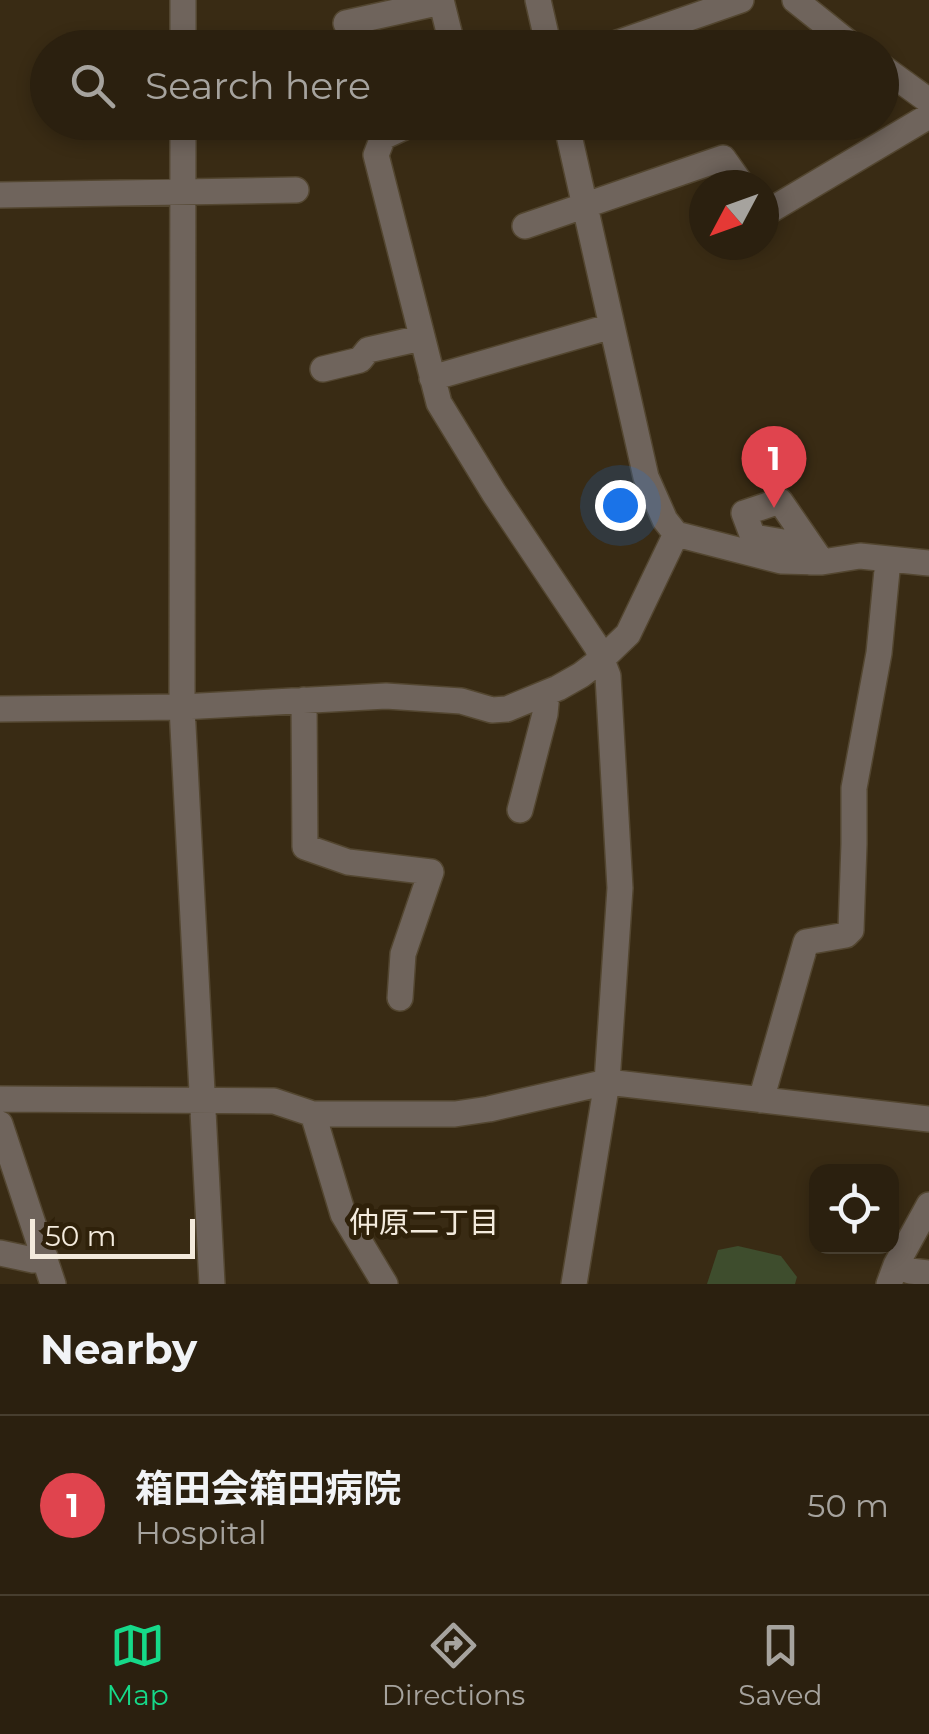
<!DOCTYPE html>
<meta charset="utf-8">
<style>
body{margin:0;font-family:Montserrat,"Noto Sans JP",sans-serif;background:#332818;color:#f1f3f6}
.controls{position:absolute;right:30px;bottom:30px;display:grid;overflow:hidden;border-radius:20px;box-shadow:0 5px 15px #0003}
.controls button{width:90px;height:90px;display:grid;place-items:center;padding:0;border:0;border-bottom:2px solid #473e2f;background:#2b200f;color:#f1f3f6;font:50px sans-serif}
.compass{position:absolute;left:689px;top:170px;width:90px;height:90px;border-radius:50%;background:#2b200f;box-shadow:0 5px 15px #0003;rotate:229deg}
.scale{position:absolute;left:30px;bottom:25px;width:165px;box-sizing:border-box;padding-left:10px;border:5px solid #f3eadc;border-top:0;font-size:28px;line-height:35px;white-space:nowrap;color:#f3eadc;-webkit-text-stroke:8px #2f210a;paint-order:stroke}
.you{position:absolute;left:620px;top:505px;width:35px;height:35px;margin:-25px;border:8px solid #fff;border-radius:50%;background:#1a73e8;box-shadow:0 0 0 15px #1a73e833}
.badge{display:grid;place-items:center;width:65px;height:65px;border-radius:50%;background:#16d989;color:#fff;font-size:32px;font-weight:700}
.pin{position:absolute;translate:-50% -82px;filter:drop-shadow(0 2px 5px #0008)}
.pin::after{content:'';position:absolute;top:52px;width:35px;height:30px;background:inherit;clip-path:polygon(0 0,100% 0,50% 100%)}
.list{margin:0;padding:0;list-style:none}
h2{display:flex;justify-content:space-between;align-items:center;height:130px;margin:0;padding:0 40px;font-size:42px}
h2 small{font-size:32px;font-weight:400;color:#a6a39e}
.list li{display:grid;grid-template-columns:65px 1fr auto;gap:30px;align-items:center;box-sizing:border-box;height:180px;padding:0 40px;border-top:2px solid #473e2f}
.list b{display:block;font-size:38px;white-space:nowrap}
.list p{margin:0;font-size:32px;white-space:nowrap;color:#a6a39e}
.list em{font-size:32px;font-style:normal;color:#a6a39e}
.icon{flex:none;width:55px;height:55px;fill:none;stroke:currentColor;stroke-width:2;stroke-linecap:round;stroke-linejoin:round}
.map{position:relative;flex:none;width:929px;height:1284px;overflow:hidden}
.search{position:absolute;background:#2b200f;box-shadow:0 5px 15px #0003;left:30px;right:30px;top:30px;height:110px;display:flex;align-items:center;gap:25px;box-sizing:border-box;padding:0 35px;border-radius:55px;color:#a6a39e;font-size:38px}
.sheet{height:310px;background:#2b200f}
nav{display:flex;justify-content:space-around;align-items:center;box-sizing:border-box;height:140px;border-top:2px solid #473e2f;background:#2b200f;font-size:28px;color:#a6a39e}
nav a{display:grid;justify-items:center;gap:5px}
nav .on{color:#16d989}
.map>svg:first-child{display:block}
.green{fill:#3e4d2d}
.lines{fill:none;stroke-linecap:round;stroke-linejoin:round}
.minor-casing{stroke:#534630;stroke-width:28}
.minor{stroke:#6f645c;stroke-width:25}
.labels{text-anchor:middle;stroke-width:10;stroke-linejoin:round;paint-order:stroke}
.neighbourhood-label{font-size:30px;fill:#f3eadc;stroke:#2f210a}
</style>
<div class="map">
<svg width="929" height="1284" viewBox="0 0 929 1284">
<rect width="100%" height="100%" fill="#392b14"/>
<!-- green -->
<path class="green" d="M738,1246L781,1256L797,1277L795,1284H707L718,1250Z"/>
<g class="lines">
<defs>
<path id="minor" d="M441,0L453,48
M538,0L549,48
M795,0L855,48
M346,23L441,2
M183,48V0
M603,48L741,0
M882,67L929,101
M183,122L182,707L212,1284
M415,122L383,137L376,155L439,403L494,493L597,647L608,676L620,888L607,1082L574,1284
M566,122L646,477L665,520L676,534L781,561L822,562L860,556L929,563
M0,195L296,190
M764,214L929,116
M525,226L723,158L742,185
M323,369L360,360L368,350L421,338
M432,378L612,326
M810,562L795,544L753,537L744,513L780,501L822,562
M304,700L305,847L348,862L431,872L403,954L400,998
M0,709L182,707L386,696L461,701L492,710L507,709L558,688L581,675L602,659L628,634L676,534
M520,810L545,714L547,693
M0,1099L274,1101L313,1114H455L489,1109L607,1082L929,1119
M761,1100L806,942L846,935L851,930L854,844V788L879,653L888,560
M313,1114L343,1214L385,1284
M0,1124L53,1284
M0,1253L33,1260L45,1257
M896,1265L910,1271L929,1273
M889,1284L896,1265L929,1205"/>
</defs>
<!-- minor casing -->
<use href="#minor" class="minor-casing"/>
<!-- minor -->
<use href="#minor" class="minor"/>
</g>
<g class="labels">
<!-- neighbourhood labels -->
<g class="neighbourhood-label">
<text x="424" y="1233">仲原二丁目</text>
</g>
</g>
</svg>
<div class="controls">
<button><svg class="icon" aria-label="locate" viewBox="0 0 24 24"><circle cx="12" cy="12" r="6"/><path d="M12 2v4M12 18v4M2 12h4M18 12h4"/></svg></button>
</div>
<svg class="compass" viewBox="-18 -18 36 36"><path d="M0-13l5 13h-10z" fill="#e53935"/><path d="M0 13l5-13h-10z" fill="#a6a39e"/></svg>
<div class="scale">50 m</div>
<div class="you"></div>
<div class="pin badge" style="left:774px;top:508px;background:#e0444e">1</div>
<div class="search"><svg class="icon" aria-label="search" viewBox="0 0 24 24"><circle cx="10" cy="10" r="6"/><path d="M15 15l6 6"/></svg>Search here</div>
</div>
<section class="sheet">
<h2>Nearby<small></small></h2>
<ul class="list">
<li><span class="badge" style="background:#e0444e">1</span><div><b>箱田会箱田病院</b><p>Hospital</p></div><em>50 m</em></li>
</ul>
</section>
<nav>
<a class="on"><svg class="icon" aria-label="map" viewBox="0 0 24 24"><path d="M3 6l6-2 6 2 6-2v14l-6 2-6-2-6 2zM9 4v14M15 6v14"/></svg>Map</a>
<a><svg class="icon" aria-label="directions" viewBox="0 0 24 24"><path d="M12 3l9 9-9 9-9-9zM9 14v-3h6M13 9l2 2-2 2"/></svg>Directions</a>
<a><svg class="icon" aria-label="saved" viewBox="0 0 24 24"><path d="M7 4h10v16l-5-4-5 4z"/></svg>Saved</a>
</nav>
